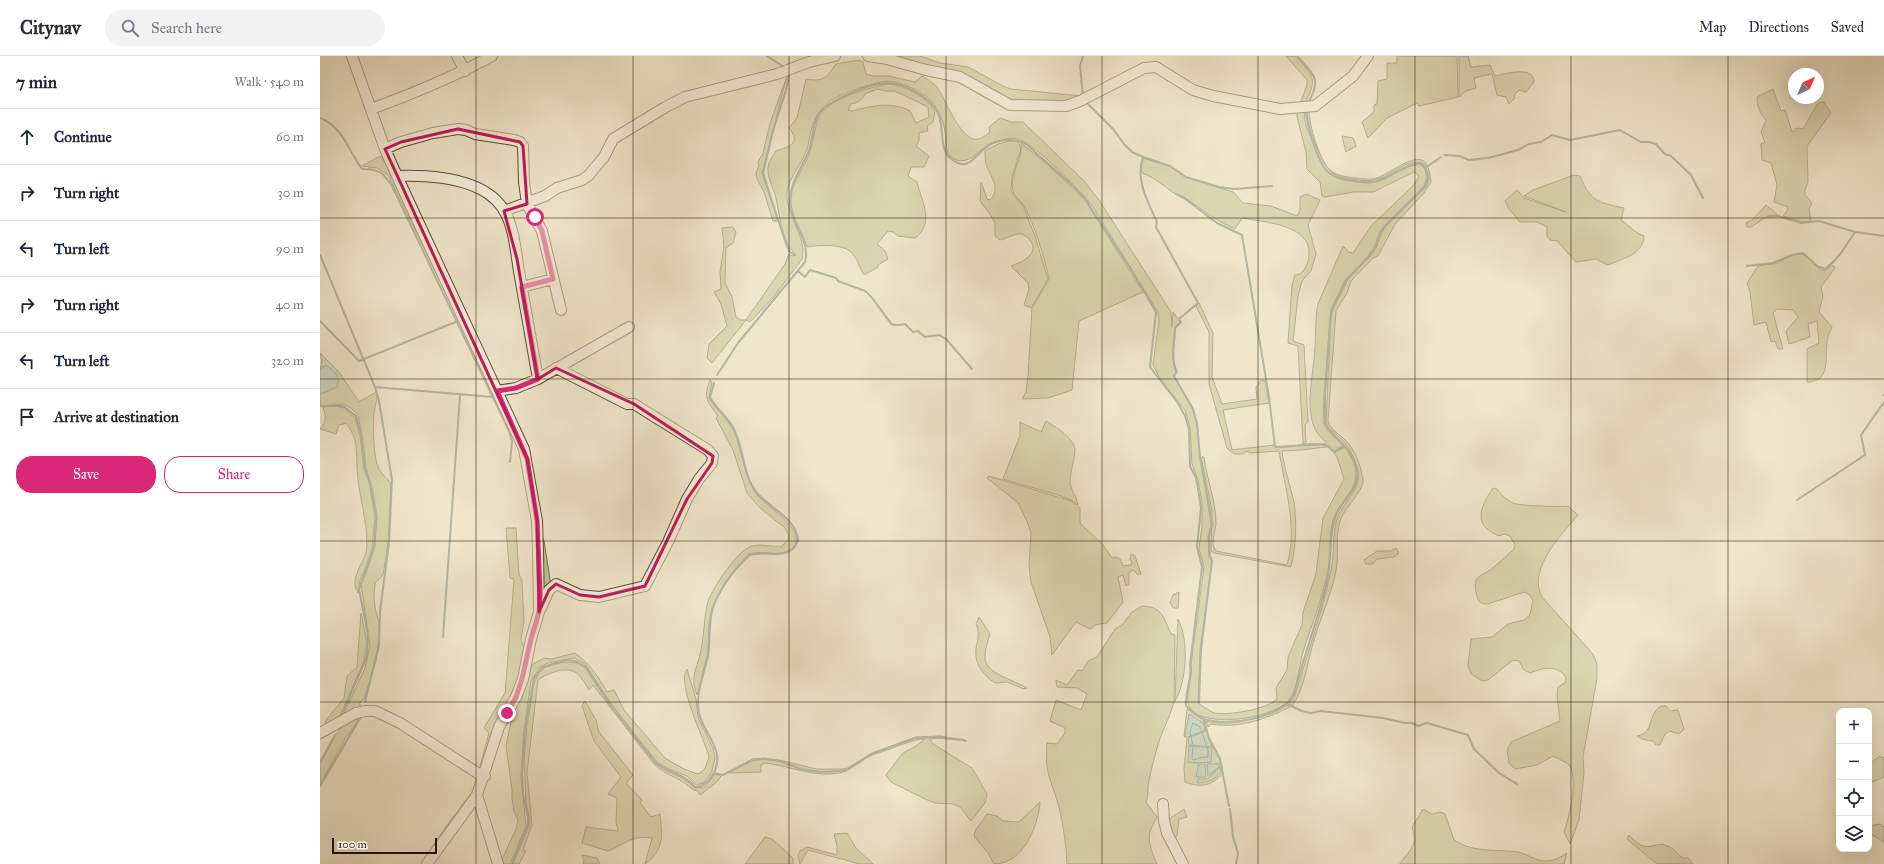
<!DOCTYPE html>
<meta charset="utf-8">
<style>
body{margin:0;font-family:"IM FELL Great Primer",serif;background:#f2f2f3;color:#1f2937}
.controls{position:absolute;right:12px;bottom:12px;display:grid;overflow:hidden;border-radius:8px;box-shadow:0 4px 16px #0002}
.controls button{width:36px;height:36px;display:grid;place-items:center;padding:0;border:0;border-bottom:1px solid #e0e1e3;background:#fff;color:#1f2937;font:20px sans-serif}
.compass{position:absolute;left:1468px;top:12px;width:36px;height:36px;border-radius:50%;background:#fff;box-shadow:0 4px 16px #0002;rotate:45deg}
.scale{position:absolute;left:12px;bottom:10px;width:105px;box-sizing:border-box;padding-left:4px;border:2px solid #271702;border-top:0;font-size:11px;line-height:14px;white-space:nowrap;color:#271702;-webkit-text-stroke:3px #f5efdd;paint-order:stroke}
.stop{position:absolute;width:12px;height:12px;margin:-9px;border:3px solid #db2777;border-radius:50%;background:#fff}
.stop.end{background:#db2777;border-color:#fff;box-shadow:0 1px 4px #0008}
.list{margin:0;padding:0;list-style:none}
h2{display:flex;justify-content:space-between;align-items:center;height:52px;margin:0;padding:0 16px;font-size:17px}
h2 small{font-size:13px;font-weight:400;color:#747a83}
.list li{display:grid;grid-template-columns:26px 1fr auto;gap:12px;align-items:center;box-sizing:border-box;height:56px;padding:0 16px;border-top:1px solid #e0e1e3}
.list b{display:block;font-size:15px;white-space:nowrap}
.list em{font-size:13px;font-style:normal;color:#747a83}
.actions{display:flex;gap:8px;padding:12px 16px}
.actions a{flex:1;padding:9px 0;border:1px solid #db2777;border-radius:16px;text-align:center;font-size:14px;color:#db2777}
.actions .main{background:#db2777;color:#fff}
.icon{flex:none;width:22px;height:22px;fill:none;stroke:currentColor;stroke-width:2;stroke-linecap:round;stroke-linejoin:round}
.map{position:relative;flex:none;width:1564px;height:808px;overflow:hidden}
header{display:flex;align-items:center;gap:24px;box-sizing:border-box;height:56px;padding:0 20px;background:#fff;border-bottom:1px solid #e0e1e3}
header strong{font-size:19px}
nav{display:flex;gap:22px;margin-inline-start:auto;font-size:14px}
.search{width:280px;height:36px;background:#f2f2f3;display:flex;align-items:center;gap:10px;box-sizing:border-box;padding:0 14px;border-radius:22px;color:#747a83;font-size:15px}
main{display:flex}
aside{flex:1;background:#fff}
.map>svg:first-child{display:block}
.green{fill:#c0c393;stroke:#746d4a;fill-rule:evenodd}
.water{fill:#9bc0b2;stroke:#6d7c6c}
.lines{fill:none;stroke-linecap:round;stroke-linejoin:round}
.shore{stroke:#616c5a;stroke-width:1}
.stream{stroke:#6d7c6c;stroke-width:2}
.minor-casing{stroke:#594b34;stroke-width:12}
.minor{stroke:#f5efdd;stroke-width:10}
.route{stroke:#db2777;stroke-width:5}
.marked{fill:none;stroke:#c2185b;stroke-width:3;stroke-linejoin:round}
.grid{fill:none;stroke:#271702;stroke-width:1;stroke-opacity:0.55}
</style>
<header>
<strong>Citynav</strong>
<div class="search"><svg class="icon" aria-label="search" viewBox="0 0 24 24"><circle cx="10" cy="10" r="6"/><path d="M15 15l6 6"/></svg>Search here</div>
<nav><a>Map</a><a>Directions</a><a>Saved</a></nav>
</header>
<main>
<aside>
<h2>7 min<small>Walk · 540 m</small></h2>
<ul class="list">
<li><svg class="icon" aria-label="ahead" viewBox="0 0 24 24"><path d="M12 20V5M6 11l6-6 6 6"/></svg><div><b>Continue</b></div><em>60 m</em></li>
<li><svg class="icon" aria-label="right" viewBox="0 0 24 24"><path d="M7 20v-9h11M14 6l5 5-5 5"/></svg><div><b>Turn right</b></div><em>30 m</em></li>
<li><svg class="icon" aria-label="left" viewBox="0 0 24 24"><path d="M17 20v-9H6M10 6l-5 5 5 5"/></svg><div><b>Turn left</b></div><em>90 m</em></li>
<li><svg class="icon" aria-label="right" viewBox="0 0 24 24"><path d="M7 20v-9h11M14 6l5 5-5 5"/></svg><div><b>Turn right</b></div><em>40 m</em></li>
<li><svg class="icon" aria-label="left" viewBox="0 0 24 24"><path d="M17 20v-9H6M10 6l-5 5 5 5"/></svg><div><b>Turn left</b></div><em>320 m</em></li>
<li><svg class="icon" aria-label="arrive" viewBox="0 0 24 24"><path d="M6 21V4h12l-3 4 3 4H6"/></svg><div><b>Arrive at destination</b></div></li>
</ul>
<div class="actions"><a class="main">Save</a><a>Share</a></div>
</aside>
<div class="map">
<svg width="1564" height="808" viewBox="0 0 1564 808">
<rect width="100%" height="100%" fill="#f0e6cb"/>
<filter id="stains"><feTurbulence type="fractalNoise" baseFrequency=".005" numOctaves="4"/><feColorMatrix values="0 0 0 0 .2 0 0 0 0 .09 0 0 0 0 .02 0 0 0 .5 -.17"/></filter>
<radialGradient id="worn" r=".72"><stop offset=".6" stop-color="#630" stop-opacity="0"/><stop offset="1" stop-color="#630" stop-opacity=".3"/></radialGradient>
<!-- green -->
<path class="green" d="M554,0H600L620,7L648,11L683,30L691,33L762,40L746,48L692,47L666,33Z
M966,0H976C994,21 998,23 984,49L980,48L987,29V24Z
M1077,0H1137L1138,41L1099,50L1097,47L1067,62L1048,82L1042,66L1054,56V49L1057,48L1058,25L1067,23V7H1077Z
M1139,0H1148L1151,11L1170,9L1175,20C1184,18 1214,9 1214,26L1206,36L1199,34L1194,39L1195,42L1189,48L1186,41L1177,39L1172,18L1154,22L1156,32L1146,35L1139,41Z
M538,4L543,6L546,18L553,20H568L595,26L602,20C608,24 616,28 619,34C626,45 642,88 659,83C663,82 667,78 670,76L669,71L680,62L691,66H703L763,124L779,144L851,256L852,271L853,256L860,266L855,271C854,287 850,301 856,316L854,320L873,354L877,368L880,401L889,455L891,469L888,481L889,501L892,505L880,594L878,647C883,650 889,655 894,657C907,660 948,653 957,643L956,632L967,614L968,601L982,569L983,556L996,518L1003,462L1024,423L1017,401L1014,397L1025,391C1031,400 1037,410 1036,422C1035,435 1017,449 1013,464C1009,478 1011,494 1009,509C1004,539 992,567 983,596C980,607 977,631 972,640C961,662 885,674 870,652C863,642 874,621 871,608L884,511L879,493L882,470V447L878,424L872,408L870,371L865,354L841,324L833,309L839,265L838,256L773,151C761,136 715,87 698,83C690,81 681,84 674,86C660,91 655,105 640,105C624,101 627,90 625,76C623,63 618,51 608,42C598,34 581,26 569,25C556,25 523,37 511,44C506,48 500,54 497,60C489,71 491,88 484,100C479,112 469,122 467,136C465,159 488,182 482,203L453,242L430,266L426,264L392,307L387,302L389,288L407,270L401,248L394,236L401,233L400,216L404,190L402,172L413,171L416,176L413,187L406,192L405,227L412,241L416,261L421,264H426L465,208L469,198L472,200L476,199C461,185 460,158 455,138C452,130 447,120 448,111C449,105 453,99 456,95C471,90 481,87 469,72L477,62L486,23C504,26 506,22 516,8Z
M467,20L442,117L458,165H453L444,136L437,123L436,117L439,109L438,106L443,97L450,67Z
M567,28C585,29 605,40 615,55L613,66L607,70L608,75L599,77V85L596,90L609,100L604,111H591L588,120L597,126C602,146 615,167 595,182L578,180L573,176L568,175L557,188L565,195L568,203L558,209V211L544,219C539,211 537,201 530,195C522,188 497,189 487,191C483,176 472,162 471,147C470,128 482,116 489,99C493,88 494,75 498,63C506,43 548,32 567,28ZM557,33L565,35H575L608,51L609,61L596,67L590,55C572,45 551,50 532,55L528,54L531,48C538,47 542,44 545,38Z
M1453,33L1461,55L1465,54L1472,76L1477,72L1483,73L1498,47L1504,46L1511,57L1487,90L1488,126L1485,134V139L1492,147L1489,153L1491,165L1482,166L1463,160L1467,155L1468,151L1454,146L1457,129L1451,107L1442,104L1441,88L1445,86L1441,76L1446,64C1440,57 1437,51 1437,41Z
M981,52H985C982,64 990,79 994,90C1004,116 1008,123 1037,126C1044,127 1052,128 1059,125C1072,121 1083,111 1098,108L1104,111L1107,121L1104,130L1060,175L1054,192L1044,205L1025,224L1011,253L1004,339L1003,366L1008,375L1023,389L1014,395C1008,387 998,381 994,371C985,346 994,317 995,291C996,277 995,263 998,248L1023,190L1029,196L1033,197L1052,169L1093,130L1099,120L1094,116L1053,136H1034L1005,141L1002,140L1000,126L987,113L986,96L977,61V57Z
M987,54H989C989,69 999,103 1010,114C1017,120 1027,121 1036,122C1043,123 1050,124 1057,122C1068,118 1091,100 1102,104C1109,107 1110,120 1111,126L1104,137L1075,168L1058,200L1053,202L1031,225L1027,237L1016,255L1008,365C1011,374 1018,377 1024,383C1035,393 1041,409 1043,424C1044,435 1024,452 1020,465C1016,479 1018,494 1017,508C1014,533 1002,557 995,581C988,601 985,634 972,650L969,648L974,642C987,599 1002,557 1011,514C1015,497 1012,479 1017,463C1022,447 1041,434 1038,417C1036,404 1030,392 1021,383C1015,377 1008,373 1006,365L1011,259L1014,251L1028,223L1053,197L1065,171L1106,131L1109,122L1105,109C1092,99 1070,120 1058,123C1049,126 1039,124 1030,123C1009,120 1005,111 997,92C992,79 987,67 987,54Z
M1022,80L1033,82L1036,90L1026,96Z
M690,85H698L701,93L692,121L691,135L703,150L715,180L728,223L711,252L704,249L709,233L708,227L691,210C698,207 705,205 710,199C718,191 708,177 698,178C691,179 686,183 680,184L675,180V167L670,158L660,145L661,126L667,143L670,144C681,133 671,121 667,111C665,106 665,100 665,95L678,88Z
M701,87L729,110L765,144L823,236L759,265L752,334L728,342L702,343L706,336L708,320L712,252L729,223C725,203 714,167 704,150C701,144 694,142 693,135C688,119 704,103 701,87Z
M60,100L66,108L139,264L68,119L57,112L42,110Z
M823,102L850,110L865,121L913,136L923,147L951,150L977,160L980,154V141L986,138L1000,144L988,169L996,198L991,215L982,225L978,240L973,285L984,289L988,366L985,369L986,387L983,388L978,290L968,287L972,229L975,219L980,218C985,215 989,205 989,199C992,168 942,166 922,162L915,173C894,164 884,154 865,142C861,139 854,138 851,135C842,128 833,121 822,117L821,110Z
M1254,119L1260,120C1271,146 1277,146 1304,152L1301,164C1309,169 1315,177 1324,180C1324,198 1302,203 1288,209L1276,203L1256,206L1237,185L1230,184L1227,180V171L1217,166H1200L1189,153L1185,145L1197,134L1204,142L1246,156L1204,140L1213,134Z
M1446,149L1458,159L1448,160L1431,171H1427L1426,167L1432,164Z
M1482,198C1491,202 1494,212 1504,215L1513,209L1515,212L1501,231L1503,240L1499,256L1512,271C1510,276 1507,281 1507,286C1505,302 1511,326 1487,326V293L1499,287L1497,265L1488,268L1490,281L1469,288L1466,275L1478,261L1473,254L1457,253L1453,257L1463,293H1458L1455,285L1451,286L1446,266L1434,269L1430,236L1427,227L1438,210L1457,207L1472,199Z
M879,247L893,277L892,321L902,348L937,343L936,331L941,324L945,325L949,347L903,354L912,394L954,389L955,391C971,394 992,382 1007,391L981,394L962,395C964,412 970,429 974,446C977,467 976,491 971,511L894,497L891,495L892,455L881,401H884C887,424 896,445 896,468C895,478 890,486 896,495L967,509C978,471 965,432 959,395L930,397L927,395L923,398H914L907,392L889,328V276L876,250Z
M0,297L19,316L39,346L56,336C58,344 55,349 54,357C53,370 53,402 59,413C62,418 67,423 71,427L68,487L63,519L55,527L54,539L55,552L59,566L58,589L56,605L44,643L40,646V652L22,662L45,612L50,589L41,528L46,517L55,490L57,460L53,435L46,412L43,384L38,359L31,352L23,348L0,350V338L9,335L3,310L0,314L2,305Z
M390,324L392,326L389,342C396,354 408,363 414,376C422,394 425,425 437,439C447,450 484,473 475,489C465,504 443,493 429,498L405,527L392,552L389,567L388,596L377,639C369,620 378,612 381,594C384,579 384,564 387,549C390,535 414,501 426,493C437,485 450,492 462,490L468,484L469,480L465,472L440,452L427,437L413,394L396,362L398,360C387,345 383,342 390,324Z
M14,350L24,352L35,362L40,379L44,414L49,426L55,461L52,492L46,511L40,524L38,537C29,524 42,509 46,497C50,477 40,444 38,423C36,411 38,391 34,381C32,376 29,371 26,367L19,369L16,378L0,373C7,365 6,361 3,351Z
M726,365C735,370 754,383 755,393C755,404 750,415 750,425C750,433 757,441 758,449L751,444L738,439L683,423L700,380V366L721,376Z
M669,420L751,445L760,452V467L783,489L792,502L796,501L800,503L803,510L811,509L812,507L810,503L811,498L815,500L821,518L818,519L813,514L809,516V528L806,530L803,519L798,521L803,546L787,567L775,569L770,573L756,566L732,599L730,581L711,526L709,511L711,477L708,468L698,447L667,422Z
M1173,432L1177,433C1180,438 1187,444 1193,447C1198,450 1242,451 1248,450L1258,459C1241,479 1207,514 1222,541L1273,598L1277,608V622L1263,701L1264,717L1260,755L1259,764L1250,788L1244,776C1249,761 1259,723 1249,709C1246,706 1238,703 1233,700L1217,709L1195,713L1189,707L1187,694L1191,686L1240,665L1237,640L1238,631L1245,627L1246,621C1237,609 1224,611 1210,617L1204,614L1199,605L1193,604L1168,624L1162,625L1151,618L1148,610L1151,583L1172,581L1188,568L1204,564L1210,559L1213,544L1209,538L1204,536L1168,548C1162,548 1158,547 1157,540C1151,517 1162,522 1175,510C1182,505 1187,499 1194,493L1195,489L1190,480L1184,478L1179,480C1152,469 1160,451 1173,432Z
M186,472H196L199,518L202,525L204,565L201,584L205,594L196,630L163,716L159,714L169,677L164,672L185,637L186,626L194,523L190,522Z
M218,472L224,485L231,530L220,550Z
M1076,492L1079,497L1074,501L1057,503L1053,508H1046L1044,504L1057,495H1071Z
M859,536L858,552H853L850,546L853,539Z
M822,550C843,551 843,561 851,578L855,579L854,646C850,662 841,676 837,692C834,703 831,714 829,725C827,733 829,739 826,746L837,761C835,766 831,771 830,776C827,786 833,799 837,808H747C746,787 743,765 737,744C729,720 725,714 727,687L737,688L745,677V672L730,665L736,644L761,654L767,638L757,632L737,631L736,624L747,629L758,614L762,615L768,605L777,601L795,573L802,569L811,557Z
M41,557L47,586L44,605L19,662L8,668L5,667L6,664L24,642L27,620L37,611Z
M659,561L670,578C668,585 665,592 665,600C663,617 694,624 707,632L704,633L687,626L675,627C663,619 654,608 656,592C658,582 660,578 656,568Z
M858,563C869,584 867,625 855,645Z
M255,597C270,608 278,620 287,636L294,634L304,654L345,702L362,712L377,718L380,717L385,713L389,701C385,684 356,628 367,613L376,643L378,661L393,692L395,702L392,715L388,722L383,727L376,729L367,720L349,713L337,706L294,652L265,608L254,602L228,607L220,611L211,625L204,674L201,721L206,770L190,808H180L196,773L198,764L194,755L192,743V734L186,690L195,646L207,609H211L224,602L231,603Z
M243,606L258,607L266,613L292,653L336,708C350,719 361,718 375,732L385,731L395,718L401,720L398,725L380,739L378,735L373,734C362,722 346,720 334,708L273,629L269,634C266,629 262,622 258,618C247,609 228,617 218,624L207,717L212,769L203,794L206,795L199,808H193L209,770V760L206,748L204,704L207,670L214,627L219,617L225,611Z
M265,645L276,664L279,676L313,719L306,727L322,744L320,747L331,761L340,758C342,780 345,793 325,808L332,782C310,779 306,788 288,795L262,787L266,771L298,775L296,766L297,742L288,738L301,721L274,685L262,650Z
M967,649L970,651C946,663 918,673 891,668L888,671L886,665C915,672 941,661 967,649Z
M1341,650H1346L1350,655L1358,654L1364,673L1359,678L1350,675L1345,678L1340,689H1336L1333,685L1322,683L1317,680C1336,676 1325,662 1341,650Z
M867,653L883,664L888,682L900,703L903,717C892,730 881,732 865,726L864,713L867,683L864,680ZM869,658L884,668L866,680ZM885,675L891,691L869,682ZM892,692L877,707L868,706ZM887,708H899L900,710L891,719Z
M42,658L25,683L0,729V709L15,680L25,667Z
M620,680L647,685L619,682L610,683L613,688L652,712L667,738L665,747L651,765L640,751L633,748L615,747L605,743L571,726L566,719L583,697L596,690L605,683C591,683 580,690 567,694C562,696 557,697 552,699C542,703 534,713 523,716C496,723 471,710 445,707L441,709V716L406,717L430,706L432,703L444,702L464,705L496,713H523L528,712L552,697L596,681Z
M1560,700L1562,702L1564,701V721L1553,726L1549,720V704L1552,706Z
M155,721L157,723V734L104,808H101L125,772L152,736L157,724Z
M720,746C718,771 703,808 674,808L668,797L654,780C655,771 663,766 667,758L677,760L683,765L699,766Z
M864,753L867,761L859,763L857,779L855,783L846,765Z
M1103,753L1112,758L1120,756L1125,758L1134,784C1153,797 1176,793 1198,796C1208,798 1216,806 1228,805C1236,804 1241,801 1247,797L1244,808H1080V807C1091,793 1098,789 1092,771Z
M1560,768L1564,771V786L1549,777V770Z
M527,777L536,792L553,808H540L488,794L480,808L478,799L480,795L487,791L517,799V790L514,778Z
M1309,779C1329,802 1334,782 1350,791C1354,793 1358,798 1362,802H1368L1373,808H1337L1307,783Z
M445,781L452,783L473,802V808H425Z
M262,799L277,802L280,808H263L264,804Z"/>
<!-- water -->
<path class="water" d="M6,309C13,315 22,320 17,331L0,338V314Z
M869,658L884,668L885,674L868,681L865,680Z
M886,675L892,691L869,689L868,682Z
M869,690L892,692L891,706L877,707L868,706Z
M879,708H885L886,721H876Z
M887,708H899L900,710L888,720Z
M900,711L901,716C895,724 887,727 877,727L878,723H887Z"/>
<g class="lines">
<!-- shore -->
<path class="shore" d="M873,667L880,671L888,694V701L879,702L874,704L872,703L873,689L870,677Z"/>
<!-- stream -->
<path class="stream" d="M447,0L464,11
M763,0L760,10L763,40
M977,0C994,19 1002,23 988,47
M469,19L466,34L453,75L443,117L466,188L470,196L475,199
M766,46L793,73L804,88L812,96L823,101L850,110L866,121L899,131L914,133L952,130
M0,62C23,71 28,94 42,113C58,113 63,116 72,130L189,375L192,385L190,406
M1125,99L1139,100L1149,104L1168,102L1198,94L1209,88L1221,86L1232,79L1250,84L1300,74L1321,86H1329L1336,88L1345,98L1351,100L1371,119L1383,142
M823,101C815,124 828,146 837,166L836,171L878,247L859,263L861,266L855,272C855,287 850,302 857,316L854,320L873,353L877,367L880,401L890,455L892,469L889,481L890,500L892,505L881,594L879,647
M1105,112L1121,101
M856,138L864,142L897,167L922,179L949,341L955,391L1005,388L1014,396L1025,390
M1448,161L1458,160L1481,167L1499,165L1535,176
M0,199L55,331L59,345L72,424L69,487L60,555L59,589L45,646
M1427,210L1453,207L1472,199L1483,197L1497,210L1505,213C1519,203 1526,189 1535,176L1564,180
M478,215L485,221L490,214L516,222L518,225L545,235C555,242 567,265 572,268C576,270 581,269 585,268L593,276L598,275L605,281L619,279L626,283L652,313
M0,265L39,305L138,265
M397,319L418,287L485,206C491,185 471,168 470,148C469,128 480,115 488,97C493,86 492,71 498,59C507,44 551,27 568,27C577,27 587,31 594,35C605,41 617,51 620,63C624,78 619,96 634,105C647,114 654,102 663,94C674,83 693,81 706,88L752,129L763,140L814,218L836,256L830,311L858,347L865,360L869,373L870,410L876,422L878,433L881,452L877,491L882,511L870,609C872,623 865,636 866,650C872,656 877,660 884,663C908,671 961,662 974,639C983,601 998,564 1007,526C1012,504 1008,478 1017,457C1024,442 1040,433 1037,414C1033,392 1016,385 1005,368V338L1011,256L1025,226L1049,200L1056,191L1060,177L1065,170L1106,129C1109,120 1108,112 1100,107C1083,109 1072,120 1057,125C1046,128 1015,124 1007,115C998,105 986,68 986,54
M55,331L173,341
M1564,339V340
M0,350H23L36,360L41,378L45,413L50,426L56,460L54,491L39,533L48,579L47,600L21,661
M1477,444L1545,399L1541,379L1564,346
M123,581L140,339
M967,648L982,655L991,657L1001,655L1063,662L1085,667H1092L1098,670L1107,667L1148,679L1154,693L1179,717L1197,728
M884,664L889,682L900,703L909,750
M0,706L15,679
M394,717L403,719L430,705L442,703L460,705L481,713L500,716L519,715L526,714L551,698L595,682L619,681L644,684
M0,730L42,659
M910,753L913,781L918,797L916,808
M192,808L208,769V761L203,737L202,719L205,673L214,622L223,611L246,604L255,605L266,611L288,645L336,707C351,718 363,717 375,731C389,731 399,712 397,699C395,684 382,672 379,657C375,637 384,619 388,600C390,587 389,573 391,560C394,540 414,512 430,499C448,493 468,507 478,485C478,464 450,452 437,437C423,420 424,393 414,373C408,361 396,353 390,341L394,327"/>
<defs>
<path id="minor" d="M32,0L65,93L77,120L204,393L217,465L218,496L219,556L211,583L203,623L196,641L179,671L157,739L107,808
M137,0L145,15
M548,0L567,3L606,14L640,21L690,49L746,50L760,45L824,12L836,11L873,34L893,40L960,53L995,50L1033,20L1048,0
M51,53C92,38 133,21 172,0
M65,93L81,86L113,77L138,73L146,74L155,78L194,84L200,86L203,90L204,126L207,148L222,175L241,254
M77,120C111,119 166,122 185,156C195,174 196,200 200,221C206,255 212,289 218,323
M184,155L225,140L237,132L262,124L268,120L284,101L293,83L344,52L365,41L457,18L489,6L515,0
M202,231L233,223
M177,335L196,332L218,323L309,271
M221,552L229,534L236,528L260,539L279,541L325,530L348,486L367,443L379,423L392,407L393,400L388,394L314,348H307L236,312
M0,677L36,657L45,655H55L80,667L159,718L165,720
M157,739L178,808
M843,748L844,765L847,777L863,808"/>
</defs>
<!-- minor casing -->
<use href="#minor" class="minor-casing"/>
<!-- minor -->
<use href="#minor" class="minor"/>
</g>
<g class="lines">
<!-- route -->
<path class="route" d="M187,657L196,641L202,623L211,583L219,556L220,537L217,465L207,403L177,335L196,332L218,323L202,231L233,223L222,175L215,161"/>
</g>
<!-- marked area -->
<path d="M0 0H1564V808H0ZM138,73L200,86L203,90L207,148L184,155L197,203L218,323L236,312L314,348L393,400L392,407L367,443L325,530L279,541L260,539L236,528L229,534L219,556L217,465L207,403L65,93L81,86Z" fill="#f0e6cb" fill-opacity=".55" fill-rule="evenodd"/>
<path class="marked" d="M138,73L200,86L203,90L207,148L184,155L197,203L218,323L236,312L314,348L393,400L392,407L367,443L325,530L279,541L260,539L236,528L229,534L219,556L217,465L207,403L65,93L81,86Z"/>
<!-- grid -->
<path class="grid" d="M156,0V808M313,0V808M469,0V808M626,0V808M782,0V808M938,0V808M1095,0V808M1251,0V808M1408,0V808M0,162H1564M0,323H1564M0,485H1564M0,646H1564"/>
<rect width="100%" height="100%" filter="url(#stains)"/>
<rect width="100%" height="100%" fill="url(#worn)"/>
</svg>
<div class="controls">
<button>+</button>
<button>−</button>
<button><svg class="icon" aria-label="locate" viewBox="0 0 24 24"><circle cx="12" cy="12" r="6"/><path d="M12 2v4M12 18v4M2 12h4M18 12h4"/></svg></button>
<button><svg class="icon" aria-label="layers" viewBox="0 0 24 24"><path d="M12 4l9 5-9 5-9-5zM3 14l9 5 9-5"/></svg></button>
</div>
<svg class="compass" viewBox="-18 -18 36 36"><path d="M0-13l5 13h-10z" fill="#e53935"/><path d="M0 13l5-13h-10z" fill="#747a83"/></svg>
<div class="scale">100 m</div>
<div class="stop" style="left:215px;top:161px"></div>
<div class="stop end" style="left:187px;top:657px"></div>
</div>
</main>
